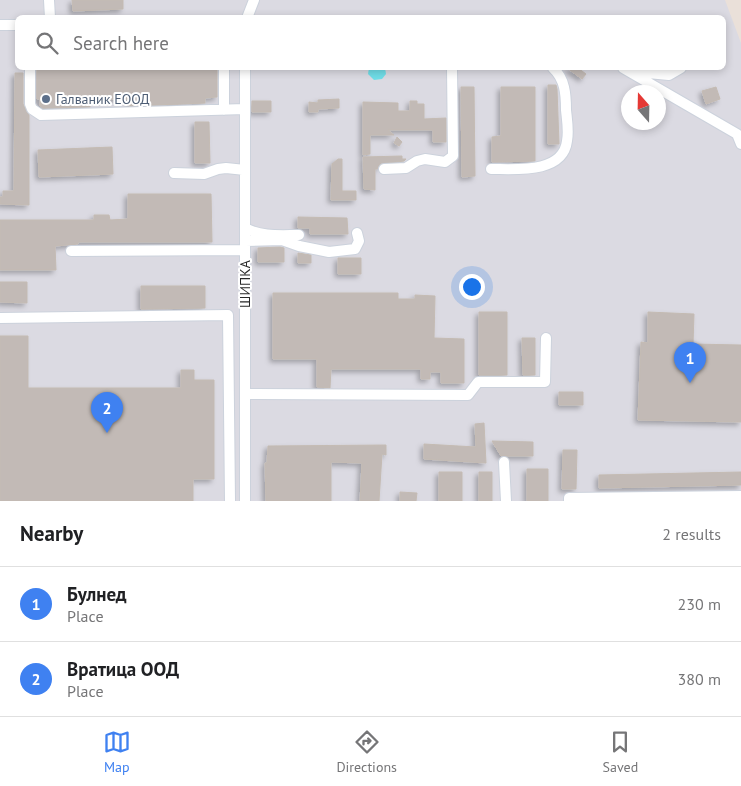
<!DOCTYPE html>
<meta charset="utf-8">
<style>
body{margin:0;font-family:"PT Sans",sans-serif;background:#f6f6f6;color:#202124}
.compass{position:absolute;left:621px;top:85px;width:45px;height:45px;border-radius:50%;background:#fff;box-shadow:0 2px 8px #0003;rotate:340deg}
.you{position:absolute;left:471px;top:286px;width:18px;height:18px;margin:-12px;border:4px solid #fff;border-radius:50%;background:#1a73e8;box-shadow:0 0 0 8px #1a73e833}
.badge{display:grid;place-items:center;width:32px;height:32px;border-radius:50%;background:#3f81f1;color:#fff;font-size:16px;font-weight:700}
.pin{position:absolute;translate:-50% -41px;filter:drop-shadow(0 1px 2px #0008)}
.pin::after{content:'';position:absolute;top:26px;width:18px;height:15px;background:inherit;clip-path:polygon(0 0,100% 0,50% 100%)}
.list{margin:0;padding:0;list-style:none}
h2{display:flex;justify-content:space-between;align-items:center;height:65px;margin:0;padding:0 20px;font-size:21px}
h2 small{font-size:16px;font-weight:400;color:#757577}
.list li{display:grid;grid-template-columns:32px 1fr auto;gap:15px;align-items:center;box-sizing:border-box;height:75px;padding:0 20px;border-top:1px solid #e0e0e0}
.list b{display:block;font-size:19px;white-space:nowrap}
.list p{margin:0;font-size:16px;white-space:nowrap;color:#757577}
.list em{font-size:16px;font-style:normal;color:#757577}
.icon{flex:none;width:28px;height:28px;fill:none;stroke:currentColor;stroke-width:2;stroke-linecap:round;stroke-linejoin:round}
.map{position:relative;flex:none;width:741px;height:501px;overflow:hidden}
.search{position:absolute;background:#fff;box-shadow:0 2px 8px #0003;left:15px;right:15px;top:15px;height:55px;display:flex;align-items:center;gap:12px;box-sizing:border-box;padding:0 18px;border-radius:8px;color:#757577;font-size:19px}
.sheet{height:215px;background:#fff}
nav{display:flex;justify-content:space-around;align-items:center;box-sizing:border-box;height:70px;border-top:1px solid #e0e0e0;background:#fff;font-size:14px;color:#757577}
nav a{display:grid;justify-items:center;gap:2px}
nav .on{color:#3f81f1}
.map>svg:first-child{display:block}
.industrial{fill:#dbdae2;fill-rule:evenodd}
.water{fill:#70dee8}
.building{fill:#c2bab6;stroke:#c4bbb3;filter:url(#shadow)}
.lines{fill:none;stroke-linecap:round;stroke-linejoin:round}
.minor-casing{stroke:#ccd2dc;stroke-width:12}
.minor{stroke:#fff;stroke-width:10}
.service-dot{fill:#5c6f8a;stroke:#fff;stroke-width:2}
.labels{text-anchor:middle;stroke-width:4;stroke-linejoin:round;paint-order:stroke}
.service-label{font-size:14px;fill:#4e5e75;stroke:#fff;text-anchor:start}
.street-label{font-size:14px;fill:#272727;stroke:#fff}
</style>
<div class="map">
<svg width="741" height="501" viewBox="0 0 741 501">
<defs>
<filter id="shadow"><feDropShadow dx="-3" dy="3" stdDeviation="2.5" flood-color="#0004"/></filter>
</defs>
<rect width="100%" height="100%" fill="#eae0d9"/>
<!-- industrial -->
<path class="industrial" d="M0,0H725L741,43V501H0ZM18,18H724V68H18ZM628,92H658V122H628Z"/>
<!-- water -->
<path class="water" d="M369,68H385L386,74L382,79L374,80L368,74Z"/>
<!-- building -->
<path class="building" d="M72,0H123V9L73,11Z
M37,68H217V97L205,98V103L129,106L130,99H90V107L43,108L40,106V99H37Z
M567,68H578L586,74L582,79Z
M15,73H23V104L29,115V205L0,204V197H3V191H14Z
M548,85H556L557,89L559,144H548Z
M461,87H474L475,176L462,177Z
M501,87H535V161L492,162V137L501,136Z
M716,87L720,99L706,104L702,91Z
M339,99V108L318,109V112H309V102L318,103V100Z
M252,101H271V112H252Z
M410,101H417V104H424V119L446,118V142H433V130H388L394,135H370V154L363,155V102L398,103V111H410Z
M195,122H209L210,163H195Z
M397,137L402,142L399,146L394,143Z
M112,147L113,174L39,177L38,150Z
M402,156V159H406L404,161L380,164L377,169H375V190L364,189L363,157Z
M338,159H342V191H356V200H331L332,164Z
M128,194H211L212,242H78V244L55,246L56,270H0V220H94V215H109L110,220L128,219Z
M298,217L347,218L348,234H310V228H298Z
M280,247L284,248V262H258V248Z
M298,253L311,255V263H298Z
M338,258H361V274H338Z
M0,282H27V303L0,302Z
M141,286H205V308L141,309Z
M273,293H398V299H415V295L435,296L434,338L464,339V383H441V372H430V379H421V369H331L330,388L317,387V359H273Z
M479,312H507V375H479Z
M648,312L694,314L693,344L741,345V422L638,420L641,342L648,343Z
M0,336H28V388H181V370H194V380H214V479H193V501H0Z
M522,338H535V375H523Z
M559,392H583V405H559Z
M484,423L486,463L424,459V444L476,447L475,424Z
M492,441L533,442V456H501Z
M386,445V455L382,454L379,501H360L362,463L331,462V501H266L265,463H267L268,446Z
M563,450H577L576,489H562Z
M527,469H548V501H527Z
M439,472H462V501H439Z
M479,472H492V501H479Z
M741,472V485L599,488V475Z
M400,492L417,493L416,501H400Z"/>
<g class="lines">
<defs>
<path id="minor" d="M49,0L50,18
M247,18L254,0
M0,25H18
M30,68V104L32,109L41,115L245,109
M224,68V110
M245,68V501
M623,68L737,134L741,144
M630,68L648,73L669,75L681,68
M384,169L406,168L417,161L425,159L445,162L453,156L452,68
M491,169C515,169 563,174 567,141C569,131 567,120 566,110C566,94 565,79 553,68
M174,173L204,174L218,169L226,168L245,170
M245,228C262,237 280,235 299,235
M245,241L282,240L299,246L329,252L355,249L359,241L357,233
M71,251L245,250
M0,318L228,315L230,501
M245,394L468,395L478,382H545L546,338
M504,462L506,501
M569,501V498L741,496"/>
</defs>
<!-- minor casing -->
<use href="#minor" class="minor-casing"/>
<!-- minor -->
<use href="#minor" class="minor"/>
</g>
<!-- markers -->
<circle class="service-dot" cx="46" cy="99" r="5"/>
<g class="labels">
<!-- service labels -->
<g class="service-label">
<text x="56" y="104">Галваник ЕООД</text>
</g>
<!-- street labels -->
<g class="street-label">
<text transform="translate(245 284) rotate(-90)" y="5">ШИПКА</text>
</g>
</g>
</svg>
<svg class="compass" viewBox="-18 -18 36 36"><path d="M0-13l5 13h-10z" fill="#e53935"/><path d="M0 13l5-13h-10z" fill="#757577"/></svg>
<div class="you"></div>
<div class="pin badge" style="left:690px;top:383px">1</div>
<div class="pin badge" style="left:107px;top:433px">2</div>
<div class="search"><svg class="icon" aria-label="search" viewBox="0 0 24 24"><circle cx="10" cy="10" r="6"/><path d="M15 15l6 6"/></svg>Search here</div>
</div>
<section class="sheet">
<h2>Nearby<small>2 results</small></h2>
<ul class="list">
<li><span class="badge">1</span><div><b>Булнед</b><p>Place</p></div><em>230 m</em></li>
<li><span class="badge">2</span><div><b>Вратица ООД</b><p>Place</p></div><em>380 m</em></li>
</ul>
</section>
<nav>
<a class="on"><svg class="icon" aria-label="map" viewBox="0 0 24 24"><path d="M3 6l6-2 6 2 6-2v14l-6 2-6-2-6 2zM9 4v14M15 6v14"/></svg>Map</a>
<a><svg class="icon" aria-label="directions" viewBox="0 0 24 24"><path d="M12 3l9 9-9 9-9-9zM9 14v-3h6M13 9l2 2-2 2"/></svg>Directions</a>
<a><svg class="icon" aria-label="saved" viewBox="0 0 24 24"><path d="M7 4h10v16l-5-4-5 4z"/></svg>Saved</a>
</nav>
